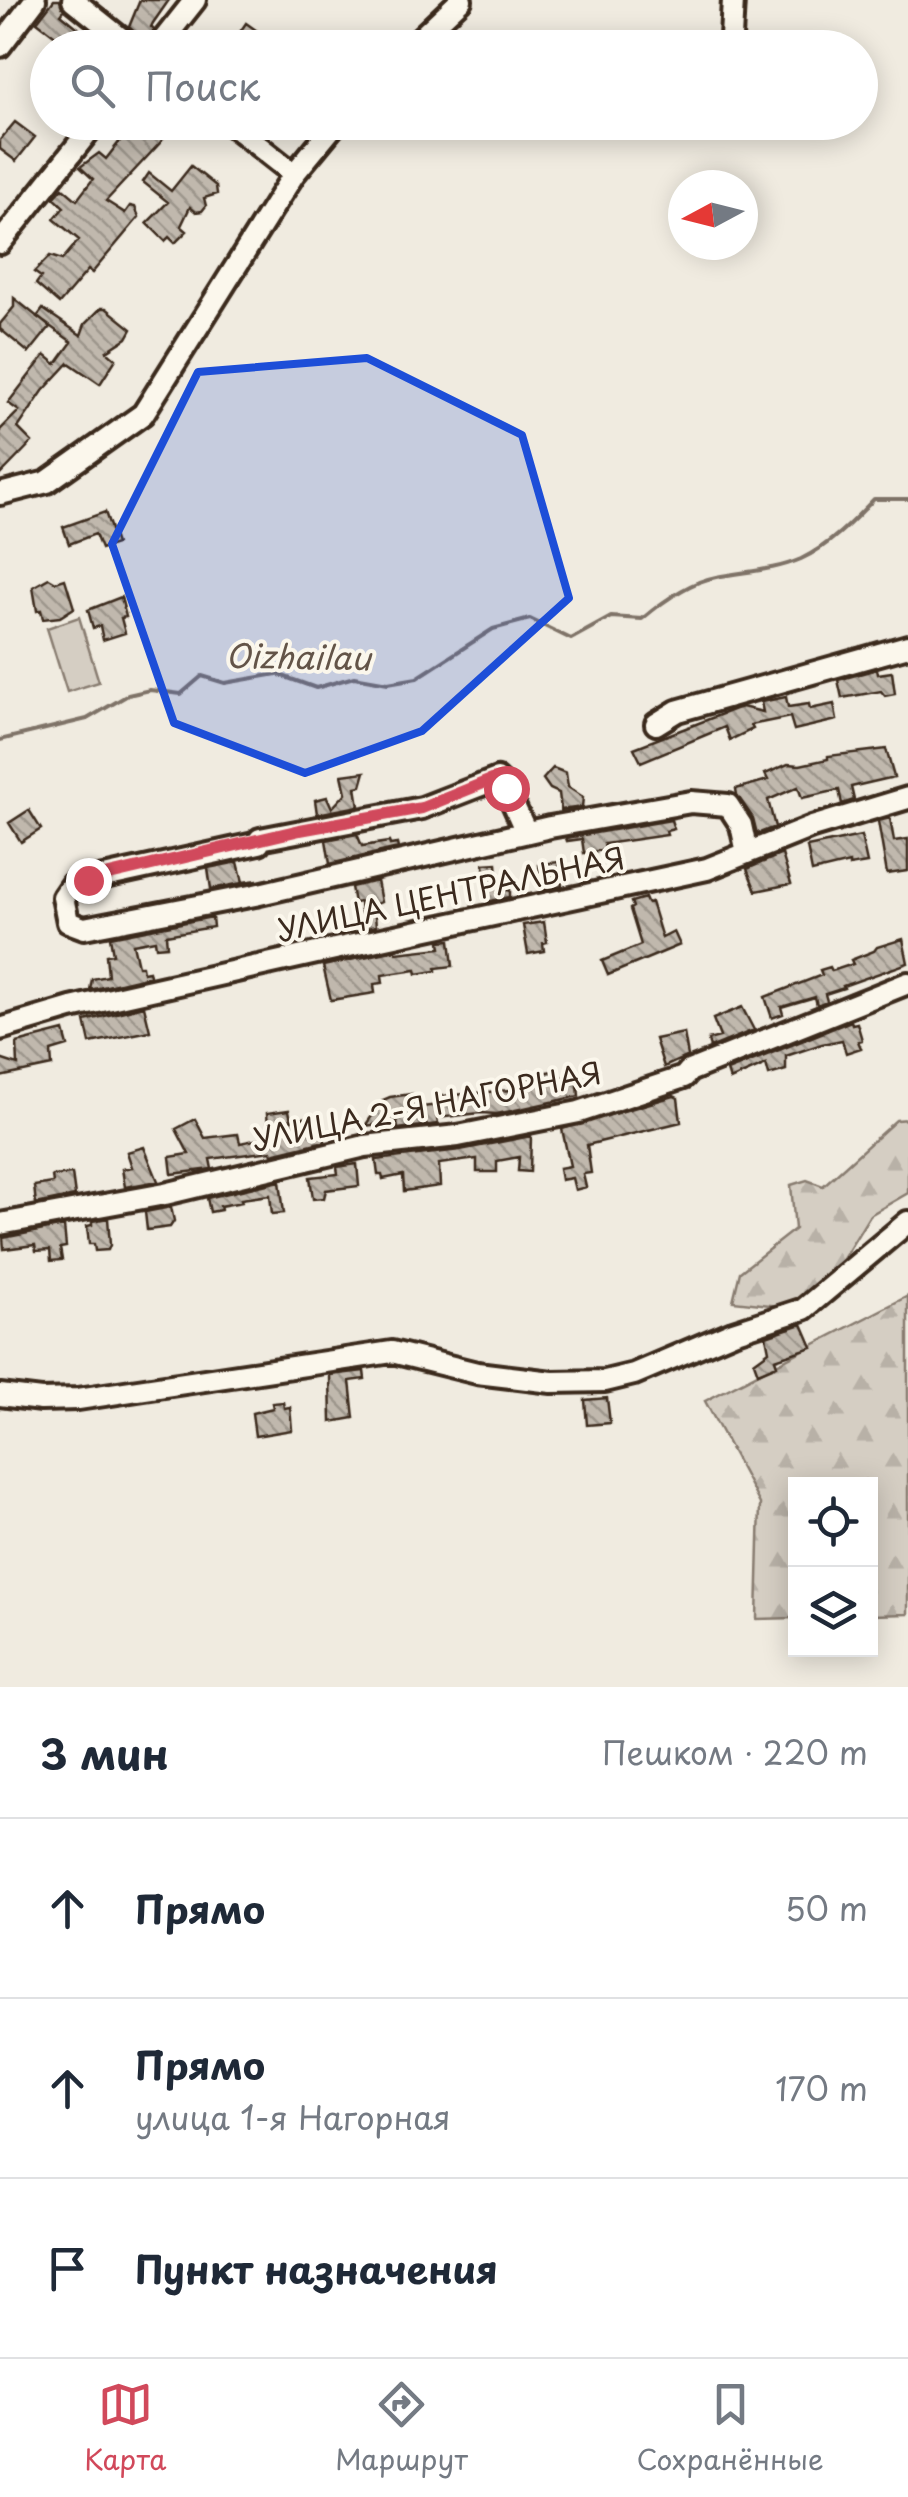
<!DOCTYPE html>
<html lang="ru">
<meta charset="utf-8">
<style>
body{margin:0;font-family:"Playpen Sans",sans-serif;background:#f6f6f7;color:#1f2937}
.controls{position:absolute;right:30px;bottom:30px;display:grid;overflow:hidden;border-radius:0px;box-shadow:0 5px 25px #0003}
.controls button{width:90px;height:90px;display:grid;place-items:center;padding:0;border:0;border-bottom:2px solid #e0e1e3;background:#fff;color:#1f2937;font:50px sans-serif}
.compass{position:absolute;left:668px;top:170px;width:90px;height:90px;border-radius:50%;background:#fff;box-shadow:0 5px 25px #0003;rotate:263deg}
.stop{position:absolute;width:30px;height:30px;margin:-22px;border:8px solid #d1495b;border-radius:50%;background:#fff}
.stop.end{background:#d1495b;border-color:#fff;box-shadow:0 2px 10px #0008}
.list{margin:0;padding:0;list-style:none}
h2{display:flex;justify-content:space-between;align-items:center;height:130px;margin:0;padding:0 40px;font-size:42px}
h2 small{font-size:32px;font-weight:400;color:#747a83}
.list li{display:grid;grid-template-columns:65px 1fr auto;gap:30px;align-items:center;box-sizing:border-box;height:180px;padding:0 40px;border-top:2px solid #e0e1e3}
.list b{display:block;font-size:38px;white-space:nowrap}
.list p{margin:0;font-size:32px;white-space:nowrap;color:#747a83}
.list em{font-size:32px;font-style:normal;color:#747a83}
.icon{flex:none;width:55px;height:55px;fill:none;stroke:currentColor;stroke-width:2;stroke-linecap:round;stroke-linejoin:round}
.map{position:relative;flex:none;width:908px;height:1687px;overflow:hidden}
.search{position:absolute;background:#fff;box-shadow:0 5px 25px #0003;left:30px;right:30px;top:30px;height:110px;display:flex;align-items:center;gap:25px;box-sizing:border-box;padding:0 35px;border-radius:55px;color:#747a83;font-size:38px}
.sheet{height:670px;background:#fff}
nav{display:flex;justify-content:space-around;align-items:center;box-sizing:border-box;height:140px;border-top:2px solid #e0e1e3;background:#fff;font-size:28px;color:#747a83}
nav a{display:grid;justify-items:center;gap:5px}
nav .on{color:#d1495b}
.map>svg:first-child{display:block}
.forest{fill:url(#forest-firs);stroke:#887c70;stroke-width:2.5}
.green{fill:#d5cec3;stroke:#887c70;stroke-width:2.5}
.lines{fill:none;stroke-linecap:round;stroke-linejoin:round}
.stream{stroke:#7f7367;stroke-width:4}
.building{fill:url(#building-back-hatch);stroke:#3b2a1e;stroke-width:2.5}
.minor-casing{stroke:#3b2a1e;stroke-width:28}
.minor{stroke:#fbf7ec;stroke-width:20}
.route{stroke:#d1495b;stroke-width:12}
.marked{fill:#1d4ed8;fill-opacity:0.2;stroke:#1d4ed8;stroke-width:8;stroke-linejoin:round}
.labels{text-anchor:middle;stroke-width:8;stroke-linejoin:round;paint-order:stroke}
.street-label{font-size:30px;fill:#3b2a1e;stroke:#fbf7ec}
.water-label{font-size:32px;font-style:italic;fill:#635448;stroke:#fbf7ec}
</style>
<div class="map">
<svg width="908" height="1687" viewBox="0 0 908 1687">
<defs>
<pattern id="forest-firs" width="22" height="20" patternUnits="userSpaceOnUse" patternTransform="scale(2.5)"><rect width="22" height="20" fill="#d5cec3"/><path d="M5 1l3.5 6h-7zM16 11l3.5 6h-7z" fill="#b8b1a7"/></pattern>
<pattern id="building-back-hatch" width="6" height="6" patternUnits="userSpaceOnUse" patternTransform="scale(2.5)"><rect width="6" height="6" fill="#c0b8ad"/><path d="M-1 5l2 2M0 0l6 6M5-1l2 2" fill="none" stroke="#9d968c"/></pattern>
</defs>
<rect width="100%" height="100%" fill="#f0ebe0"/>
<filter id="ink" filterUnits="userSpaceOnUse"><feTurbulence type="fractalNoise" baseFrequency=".01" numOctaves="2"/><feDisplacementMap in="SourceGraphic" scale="20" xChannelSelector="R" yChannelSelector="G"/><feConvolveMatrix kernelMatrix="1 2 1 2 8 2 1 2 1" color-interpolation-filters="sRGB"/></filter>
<g filter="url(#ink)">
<!-- forest -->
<path class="forest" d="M908,1119V1193L870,1215L837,1269L790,1307L733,1301L740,1272L795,1229L791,1185L807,1180L823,1186L896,1120Z
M908,1296V1614L871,1615L870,1484H796L795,1618L757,1619L760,1504L705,1401Z"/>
<!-- green -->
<path class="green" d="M79,617L99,682L67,692L47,628Z"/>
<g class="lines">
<!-- stream -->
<path class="stream" d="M0,740L87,719L128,695L150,690L181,694L202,676L225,683L277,674L316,688L354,677L388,683L417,678L493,629L530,619L571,639L611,617L642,619C662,602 689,582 716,577C746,571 773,571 801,559C829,546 853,521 874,499H908"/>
</g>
<!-- building -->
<path class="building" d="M54,0H60L64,10L61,14L103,48H57L62,41L37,22Z
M140,0H169L153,23L151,27L154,30L145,42L129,27Z
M246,23L260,33L257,36L273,48H229Z
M15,122L35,137L16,161L0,149V140Z
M143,122H175L160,143L106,201L125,213L130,206L135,207L139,217L92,273L88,270L59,304L36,284L41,277L34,272L50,256L62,260L79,240L54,219L64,207L54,198L63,188L77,200L93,179L80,167L99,153L106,159L127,132L129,134Z
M191,166L216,186L217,194L204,198L206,206L202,211L196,212L190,207L181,226L187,231L175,243L169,237L165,241L147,223L168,202L143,182L149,173L171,191Z
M14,298L50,327L29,353L0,329V324L14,307Z
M101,308H106L132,329L127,338L107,351L116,359L100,384L69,363L43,391L18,428L32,442L0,475V430L19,411L8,403L45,355L56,364L72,342L37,317L43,309L81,335L85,324Z
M105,512L116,544L101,549L95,534L69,544L63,527Z
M49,578L56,582L65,579L74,608L60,617L43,619L41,610L37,611L33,587Z
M121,597L126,617L121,618L125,633L103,640L100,626L93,628L88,610Z
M877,669L878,674L892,672L895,694L885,696L881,691L842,698L838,680Z
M786,697L788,707L809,704L810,709L834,704L837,720L794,730L790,717L751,725L753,729L730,740L725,727L641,762L634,748L735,709L742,707L763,712L761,702Z
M886,749L894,777L851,787L854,800L842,804L839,790L802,798L798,787L768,800L775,827L757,834L753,818L737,795L736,789L768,780L765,774L788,764L800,765L828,759V756Z
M553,768L566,773L568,787L583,797L582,807L561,810L559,793L550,789L543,779Z
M365,772L361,786L356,787L359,806L317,814L315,800L327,797L332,808L346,793L342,775Z
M29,810L41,829L21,842L9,823Z
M890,818L894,841L908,839V871L887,874L878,821Z
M671,820L674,829L666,831L667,835L604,844L605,850L584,853L582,839L567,841L566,838Z
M357,834L362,846L389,842L390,845L397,844L398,848L330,864L326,840Z
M861,836L867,863L849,866V863L812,872L807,847Z
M782,854L791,884L756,891L747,869Z
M238,862L243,882L258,880L211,889L208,868Z
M559,862L562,886L542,890L539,864Z
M497,863L499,891L510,890V897L486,902L484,864Z
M377,881L381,902L374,905L376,926L362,929L360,902L354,903L351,887Z
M645,898L647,903L651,902L662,938L674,932L680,945L608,975L602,961L641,945L630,909L633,907L631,902Z
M212,917L213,927L166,935L167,946L156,947L155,940L133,944L138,966H142L143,972L149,971L150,976L90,990L92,979L108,976L106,955L113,954L110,937Z
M544,922L547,942L543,943L544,951L528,954L523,925Z
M903,939L908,963L843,986L844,988L825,994L827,1001L817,1005L815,997L781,1007L783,1014L772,1018L765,997L822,975L820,970L830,967L832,971L853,964L851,960L874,951L877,947Z
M450,940L453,966L436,968V971L417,974L416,970L382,975L383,983L374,984L375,993L331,1000L323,966L396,950L397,953L441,948L440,941Z
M144,1006L150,1031L90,1043L85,1021Z
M742,1007L754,1030L710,1048L708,1040L720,1037L713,1019Z
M851,1021L852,1024L857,1023L862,1040L858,1041L861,1048L846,1053L842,1040L822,1044L786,1056V1070L769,1075L766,1064L730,1080L727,1071Z
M64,1031L68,1046L51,1051L52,1066L0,1077V1059L18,1065L17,1043Z
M684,1033L688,1056L664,1067L655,1039Z
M554,1071L555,1078L577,1075L579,1096L497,1114L480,1113L437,1118L438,1124L398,1129L397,1122L365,1126L383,1100L390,1097L412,1094L413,1108L439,1105L438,1099L443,1096L522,1089L523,1080L534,1079L533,1074Z
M674,1096L678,1098L681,1122L587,1145L591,1173L583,1174L586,1187L575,1190L572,1178L561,1180L559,1168L570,1166L562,1129Z
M289,1110L291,1120L321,1115L325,1141L272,1154L271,1151L210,1159L212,1169L172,1174L170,1157L189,1154L176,1129L195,1119L205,1138L238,1134L240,1143L269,1137L267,1113Z
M531,1136L530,1172L518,1171L519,1157L497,1161V1172H477V1159L439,1164L440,1186L404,1191L403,1175L383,1179L382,1175H378L376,1160L460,1150Z
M144,1147L158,1181L125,1187L122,1169L132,1167L127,1152Z
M357,1164L359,1186L326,1190L324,1198L313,1199L310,1177L338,1174L337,1167Z
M72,1174L75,1196L36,1204L34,1186L53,1183L52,1176Z
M280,1181L284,1213L272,1214L270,1195L241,1199L242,1202L220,1206L221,1210L210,1212L207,1198Z
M171,1207L174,1221L170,1227L147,1230L145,1212Z
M108,1218L110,1245L108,1250L95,1251L94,1244H89L87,1226L92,1225V1221Z
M64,1226L66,1247L60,1248L62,1260L51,1261L50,1250L36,1251L35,1245L4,1249L3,1238Z
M802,1324L812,1347L775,1359L777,1365L758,1373L754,1362L769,1351L766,1336Z
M364,1371L365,1379L350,1381L354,1418L331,1422L330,1375Z
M607,1398L610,1423L587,1425L585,1400Z
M283,1402L284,1408L290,1407L292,1430L255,1436L252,1413L273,1408L272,1403Z"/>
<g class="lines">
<defs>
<path id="minor" d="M73,0L133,48
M733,0L731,37L734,48
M0,46L35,0
M157,48L195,0
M410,48L461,0
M228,122L294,174
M0,243L96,122
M0,494L47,482L143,414L294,174L337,122
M656,724L677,711L908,646
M526,832L506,788L497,779L422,808L260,839L259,843L72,884L63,897L68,922L84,928L255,895L550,827L691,802L728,805L741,825L747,853
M0,1029L71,1008L321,952L707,869L812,827L908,798
M0,1224L165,1194L365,1146L458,1136L579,1112L684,1077L689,1071L908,983
M0,1395L41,1400L78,1399L392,1352L477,1373L552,1382L605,1381L634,1374L733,1332L804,1309L908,1222"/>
</defs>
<!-- minor casing -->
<use href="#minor" class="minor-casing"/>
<!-- minor -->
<use href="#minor" class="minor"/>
</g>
</g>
<g class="lines" filter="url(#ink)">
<!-- route -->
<path class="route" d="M88,880L300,830L422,808L491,780L497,779L506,788"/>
</g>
<!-- marked area -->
<path class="marked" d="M367,358L522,435L569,598L422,731L305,773L174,723L112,544L198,372Z"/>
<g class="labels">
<!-- street labels -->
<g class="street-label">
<text transform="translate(451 895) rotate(-12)" y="10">УЛИЦА ЦЕНТРАЛЬНАЯ</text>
<text transform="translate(427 1107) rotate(-11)" y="10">УЛИЦА 2-Я НАГОРНАЯ</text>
</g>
<!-- water labels -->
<g class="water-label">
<text transform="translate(298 658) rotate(1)" y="11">Oizhailau</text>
</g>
</g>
</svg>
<div class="controls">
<button><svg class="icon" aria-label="locate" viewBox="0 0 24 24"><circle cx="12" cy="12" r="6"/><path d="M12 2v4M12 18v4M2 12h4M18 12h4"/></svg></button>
<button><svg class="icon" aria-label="layers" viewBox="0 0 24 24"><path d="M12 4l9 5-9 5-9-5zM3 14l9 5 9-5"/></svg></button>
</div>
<svg class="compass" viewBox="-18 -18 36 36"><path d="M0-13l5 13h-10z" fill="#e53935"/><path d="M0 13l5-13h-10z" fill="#747a83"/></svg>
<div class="stop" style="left:506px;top:788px"></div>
<div class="stop end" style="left:88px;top:880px"></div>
<div class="search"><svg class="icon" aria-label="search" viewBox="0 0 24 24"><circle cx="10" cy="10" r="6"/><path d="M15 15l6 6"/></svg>Поиск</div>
</div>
<section class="sheet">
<h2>3 мин<small>Пешком · 220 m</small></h2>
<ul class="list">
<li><svg class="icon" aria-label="ahead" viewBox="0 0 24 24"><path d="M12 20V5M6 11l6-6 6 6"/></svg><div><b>Прямо</b></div><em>50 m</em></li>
<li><svg class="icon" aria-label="ahead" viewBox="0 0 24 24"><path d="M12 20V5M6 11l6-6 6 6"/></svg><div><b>Прямо</b><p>улица 1-я Нагорная</p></div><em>170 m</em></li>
<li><svg class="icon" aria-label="arrive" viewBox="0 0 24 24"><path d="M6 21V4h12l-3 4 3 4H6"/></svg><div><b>Пункт назначения</b></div></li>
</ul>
</section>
<nav>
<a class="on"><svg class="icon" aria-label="map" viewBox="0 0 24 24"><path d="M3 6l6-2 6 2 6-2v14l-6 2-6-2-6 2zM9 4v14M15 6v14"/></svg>Карта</a>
<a><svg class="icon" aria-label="directions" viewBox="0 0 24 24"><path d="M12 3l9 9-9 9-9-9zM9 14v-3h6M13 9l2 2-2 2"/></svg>Маршрут</a>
<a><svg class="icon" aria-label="saved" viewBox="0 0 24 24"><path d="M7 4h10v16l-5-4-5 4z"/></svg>Сохранённые</a>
</nav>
